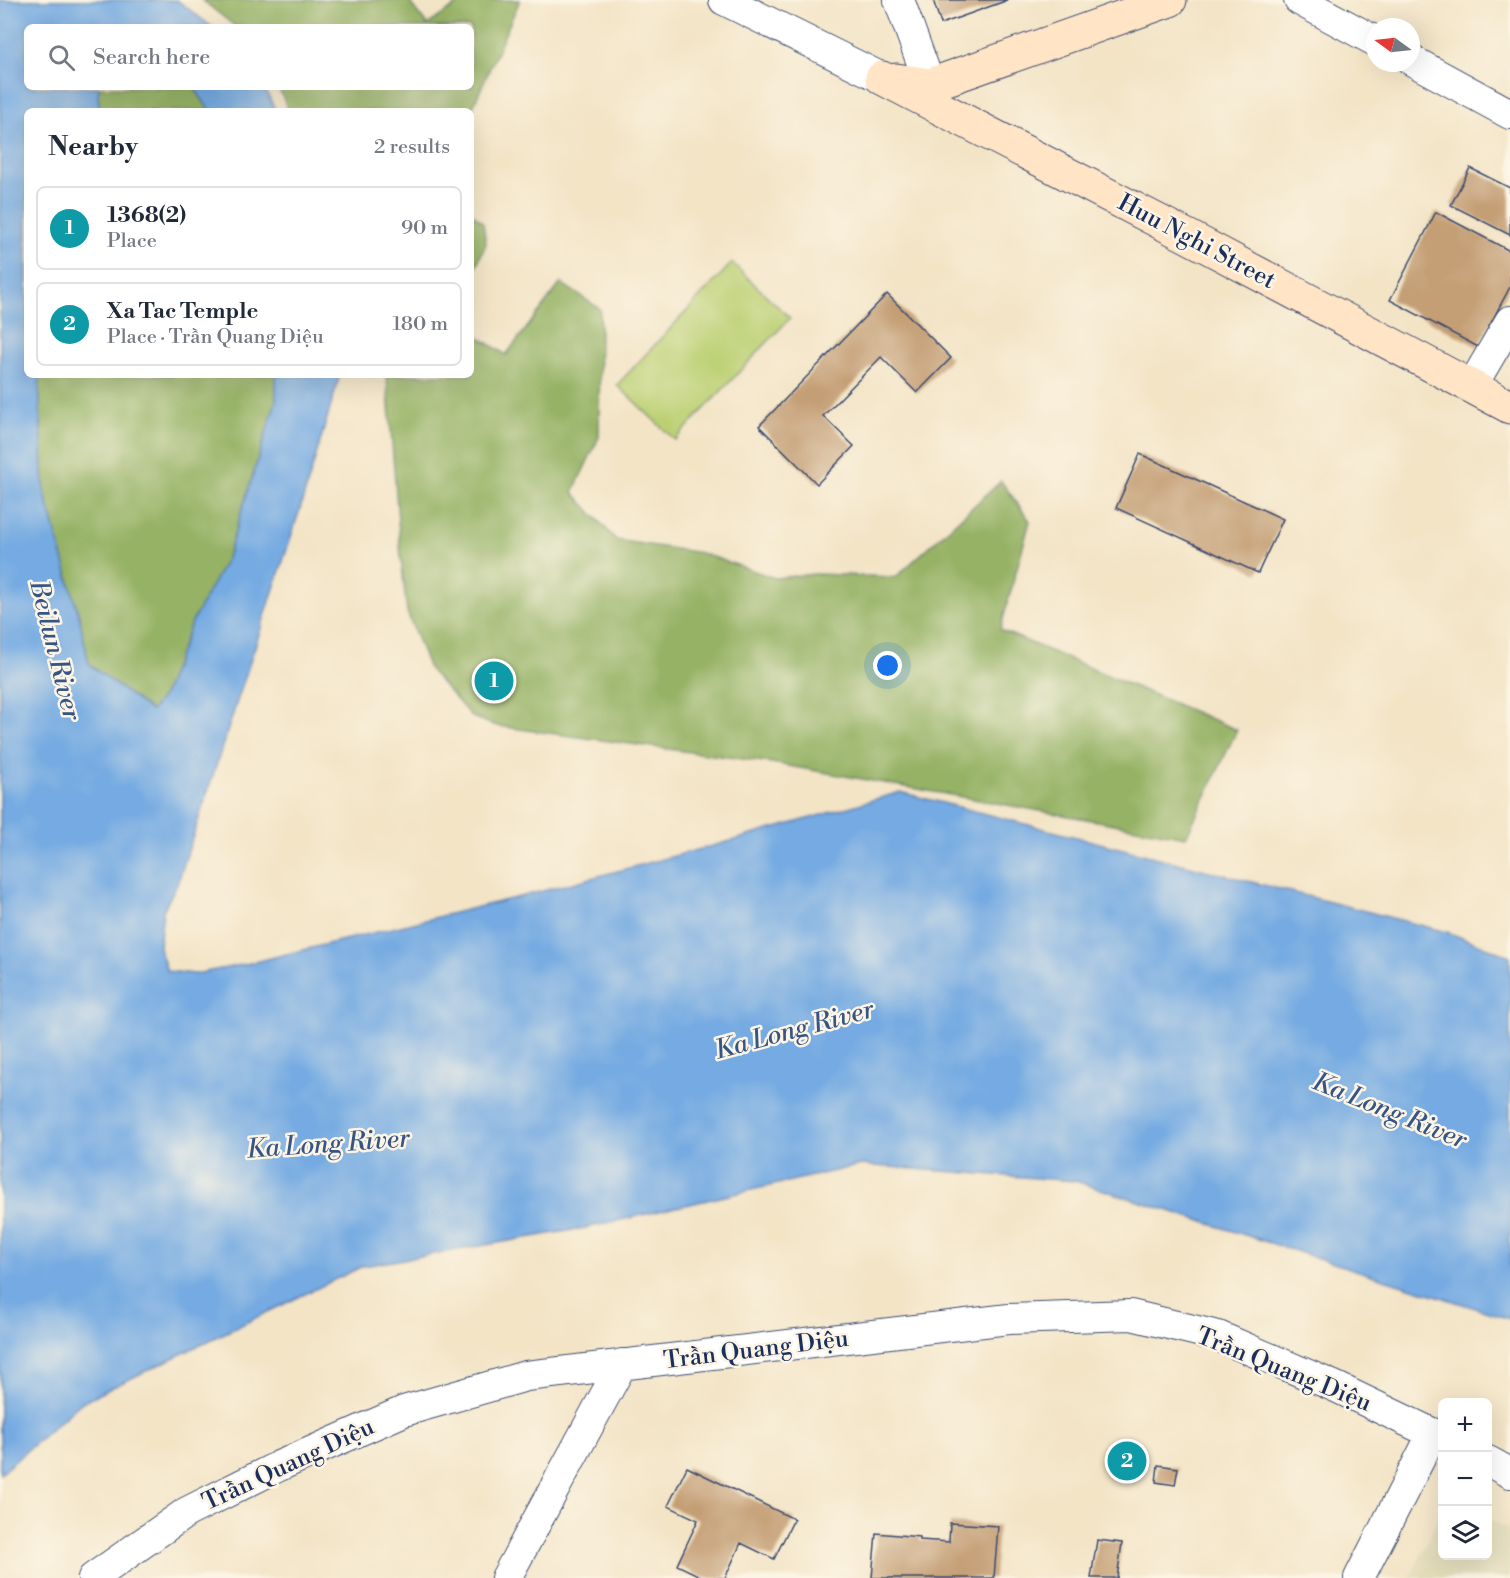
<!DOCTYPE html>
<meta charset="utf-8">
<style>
body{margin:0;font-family:"Libre Bodoni",serif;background:#f6f6f7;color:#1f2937}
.controls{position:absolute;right:18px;bottom:18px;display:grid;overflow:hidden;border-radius:9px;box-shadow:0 6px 24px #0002}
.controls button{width:54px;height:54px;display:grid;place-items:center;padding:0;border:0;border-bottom:2px solid #e0e1e3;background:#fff;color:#1f2937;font:30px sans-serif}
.compass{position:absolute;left:1366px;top:18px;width:54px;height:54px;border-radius:50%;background:#fff;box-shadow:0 6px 24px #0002;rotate:285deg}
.you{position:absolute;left:888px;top:666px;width:21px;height:21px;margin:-15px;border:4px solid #fff;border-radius:50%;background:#1a73e8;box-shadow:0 0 0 9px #1a73e833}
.badge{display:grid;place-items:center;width:39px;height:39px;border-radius:50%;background:#1f6fb2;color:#fff;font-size:20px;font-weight:700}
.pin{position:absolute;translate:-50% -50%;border:3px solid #fff;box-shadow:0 2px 6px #0006}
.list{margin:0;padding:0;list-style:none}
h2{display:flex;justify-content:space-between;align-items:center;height:78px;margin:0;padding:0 24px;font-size:26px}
h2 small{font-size:20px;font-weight:400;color:#747a83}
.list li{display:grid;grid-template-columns:39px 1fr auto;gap:18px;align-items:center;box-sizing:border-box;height:84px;margin:0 12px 12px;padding:0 12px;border:2px solid #e0e1e3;border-radius:9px}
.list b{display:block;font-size:22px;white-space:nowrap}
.list p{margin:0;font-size:20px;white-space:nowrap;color:#747a83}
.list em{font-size:20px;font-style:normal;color:#747a83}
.icon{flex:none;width:33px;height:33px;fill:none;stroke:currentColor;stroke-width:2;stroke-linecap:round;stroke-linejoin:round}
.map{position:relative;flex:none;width:1510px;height:1578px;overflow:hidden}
.search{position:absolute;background:#fff;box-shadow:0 6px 24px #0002;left:24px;top:24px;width:450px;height:66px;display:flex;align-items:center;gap:15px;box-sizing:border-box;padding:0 21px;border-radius:9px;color:#747a83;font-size:22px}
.panel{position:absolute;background:#fff;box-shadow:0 6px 24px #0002;left:24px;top:108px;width:450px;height:270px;border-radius:9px}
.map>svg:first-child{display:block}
.built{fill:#e2dcba}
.green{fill:#bcd073;stroke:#6c8068;stroke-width:1.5}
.forest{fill:#95b265;stroke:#587062;stroke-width:1.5}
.water{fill:#74aae2;stroke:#486ca0;stroke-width:1.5}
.building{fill:#c49f76}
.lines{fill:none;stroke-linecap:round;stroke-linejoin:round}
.street-casing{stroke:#3b4a6e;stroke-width:32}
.secondary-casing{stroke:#3b4a6e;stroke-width:35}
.street{stroke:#fff;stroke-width:30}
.secondary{stroke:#ffe4c6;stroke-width:33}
.labels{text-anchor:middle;stroke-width:5;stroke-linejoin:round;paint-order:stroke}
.street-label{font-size:24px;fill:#1b2f5e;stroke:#fcf5e5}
.water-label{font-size:26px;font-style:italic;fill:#365486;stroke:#fcf5e5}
</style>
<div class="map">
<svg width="1510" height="1578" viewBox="0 0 1510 1578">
<rect width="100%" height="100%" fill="#fcf5e5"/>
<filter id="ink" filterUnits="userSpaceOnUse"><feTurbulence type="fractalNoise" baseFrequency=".0167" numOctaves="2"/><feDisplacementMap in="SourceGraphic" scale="12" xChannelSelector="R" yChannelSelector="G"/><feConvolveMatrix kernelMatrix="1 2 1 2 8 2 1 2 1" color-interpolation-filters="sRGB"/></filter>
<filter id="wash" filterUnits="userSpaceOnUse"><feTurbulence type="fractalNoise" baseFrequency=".008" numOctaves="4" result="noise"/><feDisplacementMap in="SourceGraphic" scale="24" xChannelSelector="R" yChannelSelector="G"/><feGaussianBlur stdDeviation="1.35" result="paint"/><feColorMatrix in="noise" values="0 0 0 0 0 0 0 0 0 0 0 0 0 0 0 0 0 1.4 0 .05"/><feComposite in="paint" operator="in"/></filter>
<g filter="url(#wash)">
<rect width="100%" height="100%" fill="#f3e4c6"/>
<!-- built -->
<path class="built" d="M1442,1511V1556H1488V1519L1510,1530V1578H1410Z"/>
<!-- green -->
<path class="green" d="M732,263L790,318L675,440L617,385Z"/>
<!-- forest -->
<path class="forest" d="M202,0H408L427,25L464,0H520L471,111H289L278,87H471V27H236Z
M99,87H194L210,111H100L98,96Z
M471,212L483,223L486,244L471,277Z
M561,283L600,309L599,437L573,492L616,540L701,553L775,578L815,574L896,577L1001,481L1030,521L1000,630L1237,730L1186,837L772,763L497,726L472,717L429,669L407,612L401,558L387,380L385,375H471V332L506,355Z
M41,375H276V401L227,558L191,624L164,694L152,711L89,665L79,616L44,490L39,385Z"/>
<!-- water -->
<path class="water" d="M0,0H177L212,27H27V87H99L98,96L100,111H27V375H41L39,385L44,490L79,616L89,664L151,711L164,694L191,624L227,558L276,401V375H340L301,506L178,882L163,911L159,947L167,971L195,974L246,964L527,895L731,841L900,792L1447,932L1510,956V1319L1075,1181L861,1165L585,1228L363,1266L82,1402L0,1474Z
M194,87H264L276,111H210Z"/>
<g id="blocks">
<!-- building -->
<path class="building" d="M933,0H1008L941,24Z
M1470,168L1510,188V235L1451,205Z
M1436,212L1510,251V287L1478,347L1390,300Z
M887,294L951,358L917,393L881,357L823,416L854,446L817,484L759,426Z
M1140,454L1283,519L1258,573L1116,508Z
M1158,1465L1178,1468L1175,1485L1156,1482Z
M687,1467L794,1519L774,1559L741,1543L725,1578H704L677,1565L698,1520L668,1506Z
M950,1523L998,1526L994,1578H872L876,1533L920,1537V1540L949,1542Z
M1097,1540L1122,1543L1117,1578H1091Z"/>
</g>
</g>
<g filter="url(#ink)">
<use href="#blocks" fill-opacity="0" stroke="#3b4a6e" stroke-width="1.5"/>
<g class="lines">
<defs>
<path id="street" d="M724,0L882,78
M899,0L930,85
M1299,0L1375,41
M1411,60L1510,114
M1472,386L1510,321
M1488,1461L1510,1473
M93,1578L187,1512L279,1466L404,1411L526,1376L1009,1319L1131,1315L1218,1336L1336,1387L1442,1438
M506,1578L622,1364
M1359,1578L1433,1433"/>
<path id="secondary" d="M882,78L1189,237L1510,407
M896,80L930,85L1170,0"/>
</defs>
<!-- street casing -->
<use href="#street" class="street-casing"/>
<!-- secondary casing -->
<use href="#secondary" class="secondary-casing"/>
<!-- street -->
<use href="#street" class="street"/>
<!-- secondary -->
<use href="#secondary" class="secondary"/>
</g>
</g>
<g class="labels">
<!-- street labels -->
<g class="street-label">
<text transform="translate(1197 241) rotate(28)" y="8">Huu Nghi Street</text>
<text transform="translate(756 1349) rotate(-7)" y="8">Trần Quang Diệu</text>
<text transform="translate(1284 1369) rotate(22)" y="8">Trần Quang Diệu</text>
<text transform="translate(288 1464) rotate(-25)" y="8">Trần Quang Diệu</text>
</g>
<!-- water labels -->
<g class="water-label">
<text transform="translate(56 650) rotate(76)" y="9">Beilun River</text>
<text transform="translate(794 1029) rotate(-15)" y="9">Ka Long River</text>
<text transform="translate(1390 1110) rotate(22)" y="9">Ka Long River</text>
<text transform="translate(328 1143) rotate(-4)" y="9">Ka Long River</text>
</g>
</g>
</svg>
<div class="controls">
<button>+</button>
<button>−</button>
<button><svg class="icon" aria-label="layers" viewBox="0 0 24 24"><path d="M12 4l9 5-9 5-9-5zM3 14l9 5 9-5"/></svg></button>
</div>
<svg class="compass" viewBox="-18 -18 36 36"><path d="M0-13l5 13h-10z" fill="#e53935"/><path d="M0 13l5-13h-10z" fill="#747a83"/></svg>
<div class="you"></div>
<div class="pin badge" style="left:494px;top:681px;background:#0f9aa8">1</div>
<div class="pin badge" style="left:1127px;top:1461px;background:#0f9aa8">2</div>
<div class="search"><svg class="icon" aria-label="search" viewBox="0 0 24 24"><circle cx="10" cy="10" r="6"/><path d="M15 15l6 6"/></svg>Search here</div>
<section class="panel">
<h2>Nearby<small>2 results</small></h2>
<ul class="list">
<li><span class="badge" style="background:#0f9aa8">1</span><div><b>1368(2)</b><p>Place</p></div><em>90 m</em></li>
<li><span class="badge" style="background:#0f9aa8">2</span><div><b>Xa Tac Temple</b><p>Place · Trần Quang Diệu</p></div><em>180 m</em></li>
</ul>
</section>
</div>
